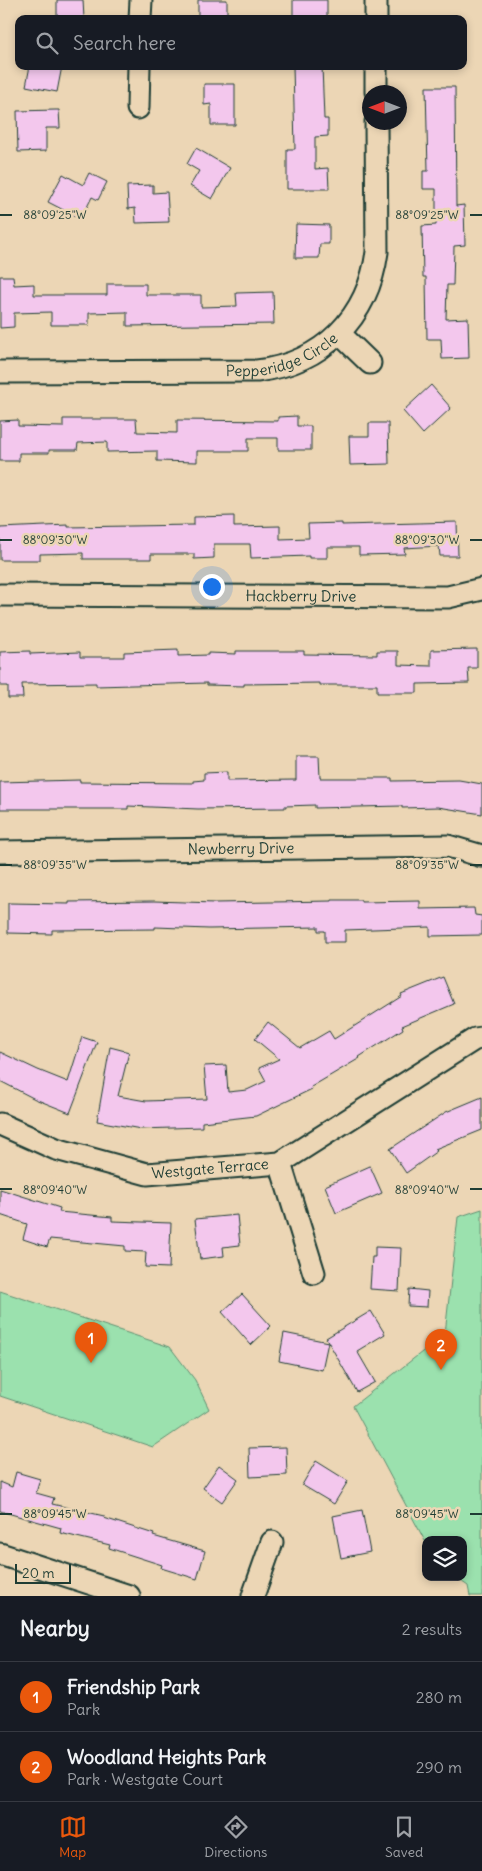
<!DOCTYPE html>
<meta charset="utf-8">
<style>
body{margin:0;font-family:Delius,sans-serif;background:#242831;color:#f1f3f6}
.controls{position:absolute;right:15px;bottom:15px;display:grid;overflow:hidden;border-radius:10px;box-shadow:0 2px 8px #0003}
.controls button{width:45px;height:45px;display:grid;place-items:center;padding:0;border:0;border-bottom:1px solid #363941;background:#171b24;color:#f1f3f6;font:25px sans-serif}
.compass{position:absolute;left:362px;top:85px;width:45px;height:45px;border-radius:50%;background:#171b24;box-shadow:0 2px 8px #0003;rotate:270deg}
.scale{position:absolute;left:15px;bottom:12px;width:56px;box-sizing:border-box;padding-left:5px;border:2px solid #1f3d34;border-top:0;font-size:14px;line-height:18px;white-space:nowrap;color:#1f3d34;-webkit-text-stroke:4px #ecd6b5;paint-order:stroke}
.you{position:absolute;left:211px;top:586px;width:18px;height:18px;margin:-12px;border:4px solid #fff;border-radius:50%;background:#1a73e8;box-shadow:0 0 0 8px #1a73e833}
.badge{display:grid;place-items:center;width:32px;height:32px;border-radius:50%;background:#ea580c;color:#fff;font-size:16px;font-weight:700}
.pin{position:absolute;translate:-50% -41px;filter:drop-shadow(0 1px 2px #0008)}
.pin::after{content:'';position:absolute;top:26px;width:18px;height:15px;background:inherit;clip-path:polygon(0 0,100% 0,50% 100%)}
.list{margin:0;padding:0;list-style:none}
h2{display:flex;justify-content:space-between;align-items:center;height:65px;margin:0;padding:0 20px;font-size:21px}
h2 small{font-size:16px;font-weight:400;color:#9ea1a6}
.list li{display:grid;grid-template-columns:32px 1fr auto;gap:15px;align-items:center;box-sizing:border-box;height:70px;padding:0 20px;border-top:1px solid #363941}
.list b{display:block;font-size:19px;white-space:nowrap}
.list p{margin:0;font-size:16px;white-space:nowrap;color:#9ea1a6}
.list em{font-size:16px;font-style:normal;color:#9ea1a6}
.icon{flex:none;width:28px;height:28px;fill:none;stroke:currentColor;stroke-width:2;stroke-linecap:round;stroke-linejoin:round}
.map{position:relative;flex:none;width:482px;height:1596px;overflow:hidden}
.search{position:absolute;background:#171b24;box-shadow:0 2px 8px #0003;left:15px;right:15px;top:15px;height:55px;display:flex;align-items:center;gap:12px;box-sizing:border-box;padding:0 18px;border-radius:10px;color:#9ea1a6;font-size:19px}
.sheet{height:205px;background:#171b24}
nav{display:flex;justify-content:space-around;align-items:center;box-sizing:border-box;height:70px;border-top:1px solid #363941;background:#171b24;font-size:14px;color:#9ea1a6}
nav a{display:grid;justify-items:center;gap:2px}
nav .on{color:#ea580c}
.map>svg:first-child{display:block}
.green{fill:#9be1ae;stroke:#5d8f71}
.building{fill:#f3c7ed;stroke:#1f3d34}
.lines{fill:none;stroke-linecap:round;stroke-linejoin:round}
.minor-casing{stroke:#1f3d34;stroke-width:25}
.minor{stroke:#ecd6b5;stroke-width:21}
.ticks{fill:none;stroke:#1f3d34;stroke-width:2}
.labels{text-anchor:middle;stroke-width:5;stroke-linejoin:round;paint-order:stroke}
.street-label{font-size:15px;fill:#1f3d34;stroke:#ecd6b5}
.ticks-label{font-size:12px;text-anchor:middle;fill:#1f3d34;stroke:#ecd6b5;stroke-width:5;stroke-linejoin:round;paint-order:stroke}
</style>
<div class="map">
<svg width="482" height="1596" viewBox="0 0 482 1596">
<rect width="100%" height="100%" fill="#ecd6b5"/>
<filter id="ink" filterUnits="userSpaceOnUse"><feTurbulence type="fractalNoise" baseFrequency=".02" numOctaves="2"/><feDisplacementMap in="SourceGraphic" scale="10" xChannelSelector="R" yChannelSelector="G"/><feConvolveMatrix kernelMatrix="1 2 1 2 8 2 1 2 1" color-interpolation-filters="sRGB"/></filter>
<g filter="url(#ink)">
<!-- green -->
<path class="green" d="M482,1209V1596H470L468,1586L455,1577H463V1540H426V1543L353,1406L445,1334L458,1217Z
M0,1291L170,1347L195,1380L209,1409L153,1447L0,1396Z"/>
<!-- building -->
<path class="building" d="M57,0H83L84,19H57Z
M198,0H227V16L198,17Z
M293,0H327V17H293Z
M30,66H62L57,92L26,86Z
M293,66H322L324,119H328V136L315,137V169L328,168L329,189H287V149H295Z
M204,84H235V125H211V104L204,105Z
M426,87H455L456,206L464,205L465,245L454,246L453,285H447L446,319L468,318L469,358L442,359L441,339H427L426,277H423L422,226L436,225V189H423V171H428Z
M55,110H59L60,128H46V151L18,152L17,111Z
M196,148L230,168L212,199L190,186L199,171L187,164Z
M89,173L107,182L98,200L92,197L81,219L48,202L63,174L83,185Z
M153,185V193L167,192L169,222L136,223L135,208L128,209L127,186Z
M296,224L329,225V244H320L319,258H295Z
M0,276H13L14,285L34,284V295H107V284H146V295H201V307L237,306L236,293L273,292L274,324L127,326V312L89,313V325H51V312L14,313V327L0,328Z
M431,385L451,408L423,434L403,411Z
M297,416V426H311V450H278V438H248V451H197V462L157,461V451L107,452V442L78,443L77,450H49V453H19V461H0V421L18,420V426L63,427V419H136L137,432L177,433V420L278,421V417Z
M369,423H388L389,464L350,465L349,436H369Z
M234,516V527L280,526V539L309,538L308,524L342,523V525L457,522L458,556H440L439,546L404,548L405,554L359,555V547H327V558H309V556L251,558L250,544H214V558L194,559V554H151V559H83V553L40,554V560H0V528L68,525V527L194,525V517Z
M477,649V668H468L469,683L417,684V693H377V685H320V683L244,684V686L207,685V683L96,686V683L22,684L23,698H8V686H0V652L30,651V654L80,652V657H124V652L178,650V656L208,655V653L236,654V651H304V654L377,655V651H398V665L431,666V650Z
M296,756H319L320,778H392V781L459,780L482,784V814L438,807L402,808V806L315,808V805L285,806V808L198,809L128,806V809H0V782L80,780V782L193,783V781L204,780V773L227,772V781L296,780Z
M332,900H361V902L420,901V909L474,908L475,915L482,916V935L430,936V927L345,930V942H325V931H318V927L209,929L155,927V929L52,930V934L8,933V903L69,904V902L154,901L215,903L332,901Z
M443,977L454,1004L402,1026L403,1029L359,1057L360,1058L311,1087L312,1089L256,1116L202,1122V1127L141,1129L97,1121L110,1047L129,1052L118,1096L146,1101L207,1099L204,1066L226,1065L228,1092L247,1090L266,1081L259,1068L279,1059L255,1039L268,1022L300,1048L329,1031L334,1039L402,996L401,994Z
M82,1037L97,1042L70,1113L35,1099L0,1081V1052L38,1070L68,1082Z
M482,1097V1130L435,1149L437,1151L406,1173L390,1149L446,1112Z
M370,1166L382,1193L336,1213L325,1186Z
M0,1189L60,1208L59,1212L112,1217V1221L171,1223L169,1268L145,1267L146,1252L125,1251V1246L50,1239L47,1247L23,1239L27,1224L0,1215Z
M237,1215L240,1245L223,1247L224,1256L200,1259L195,1219Z
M375,1247L401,1248L399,1291L370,1289L372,1257H375Z
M409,1289L428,1291L427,1307L408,1306Z
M242,1294L271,1326L251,1345L222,1312Z
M371,1311L385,1334L357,1351L375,1382L357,1392L326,1338Z
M284,1333L328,1342L322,1370L279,1361Z
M286,1447L287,1475L250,1477L249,1448Z
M316,1461L348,1481L334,1504L302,1485Z
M219,1465L238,1479L222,1502L203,1488Z
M16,1472L40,1479L36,1493L54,1498L52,1504L104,1516V1518L154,1534L153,1536L205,1551L197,1579L161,1568L162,1565L109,1548L110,1545L60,1533L61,1528L0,1511V1482L12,1487Z
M362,1510L370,1552L341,1558L333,1516Z"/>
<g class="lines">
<defs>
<g id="minor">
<path d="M376,0V19"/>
<path d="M140,19L141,0"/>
<path d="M376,66V92"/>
<path d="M138,108L139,66"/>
<path d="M339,333L370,363"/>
<path id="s1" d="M0,372L257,371C323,363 368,318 377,252L376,122"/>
<path id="s2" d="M0,595L448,597L482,589"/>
<path id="s3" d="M0,852L448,846L482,856"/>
<path id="s4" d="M0,1124L56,1149L147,1174L280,1163L475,1039L482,1038"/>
<path d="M280,1163L314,1273"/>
<path d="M0,1554L129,1596"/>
<path d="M253,1596L272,1542"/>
</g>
</defs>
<!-- minor casing -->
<use href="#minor" class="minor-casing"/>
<!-- minor -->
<use href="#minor" class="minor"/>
</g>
</g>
<!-- ticks -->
<path class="ticks" d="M0,215H12M470,215H482M0,540H12M470,540H482M0,865H12M470,865H482M0,1189H12M470,1189H482M0,1514H12M470,1514H482"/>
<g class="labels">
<!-- street labels -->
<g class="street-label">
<text dy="5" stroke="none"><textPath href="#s1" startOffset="285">Pepperidge Circle</textPath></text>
<text dy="5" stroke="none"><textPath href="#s2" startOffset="301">Hackberry Drive</textPath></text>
<text dy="5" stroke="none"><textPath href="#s3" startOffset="241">Newberry Drive</textPath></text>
<text dy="5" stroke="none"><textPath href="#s4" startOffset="219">Westgate Terrace</textPath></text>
</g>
</g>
<g class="ticks-label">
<text x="427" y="219">88°09'25"W</text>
<text x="55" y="219">88°09'25"W</text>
<text x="427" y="544">88°09'30"W</text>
<text x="55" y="544">88°09'30"W</text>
<text x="55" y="869">88°09'35"W</text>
<text x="427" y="869">88°09'35"W</text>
<text x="427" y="1194">88°09'40"W</text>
<text x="55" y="1194">88°09'40"W</text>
<text x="55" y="1518">88°09'45"W</text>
<text x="427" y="1518">88°09'45"W</text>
</g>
</svg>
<div class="controls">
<button><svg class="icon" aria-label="layers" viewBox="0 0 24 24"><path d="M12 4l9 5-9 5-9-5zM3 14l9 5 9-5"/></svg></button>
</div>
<svg class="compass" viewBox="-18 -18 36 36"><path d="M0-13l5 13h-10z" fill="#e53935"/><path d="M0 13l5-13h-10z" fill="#9ea1a6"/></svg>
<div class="scale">20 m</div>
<div class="you"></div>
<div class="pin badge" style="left:91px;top:1363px">1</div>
<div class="pin badge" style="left:441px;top:1370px">2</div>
<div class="search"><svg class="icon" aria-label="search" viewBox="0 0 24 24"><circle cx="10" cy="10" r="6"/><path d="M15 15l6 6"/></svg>Search here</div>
</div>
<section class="sheet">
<h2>Nearby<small>2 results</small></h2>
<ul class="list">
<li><span class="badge">1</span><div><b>Friendship Park</b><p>Park</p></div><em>280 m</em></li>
<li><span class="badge">2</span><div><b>Woodland Heights Park</b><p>Park · Westgate Court</p></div><em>290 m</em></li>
</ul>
</section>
<nav>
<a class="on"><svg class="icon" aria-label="map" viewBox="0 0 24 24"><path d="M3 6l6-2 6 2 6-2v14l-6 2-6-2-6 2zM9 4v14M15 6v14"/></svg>Map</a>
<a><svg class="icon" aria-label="directions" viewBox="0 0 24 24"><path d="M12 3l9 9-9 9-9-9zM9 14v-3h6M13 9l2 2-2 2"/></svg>Directions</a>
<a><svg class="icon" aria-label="saved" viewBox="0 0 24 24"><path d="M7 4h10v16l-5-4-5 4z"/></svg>Saved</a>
</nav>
